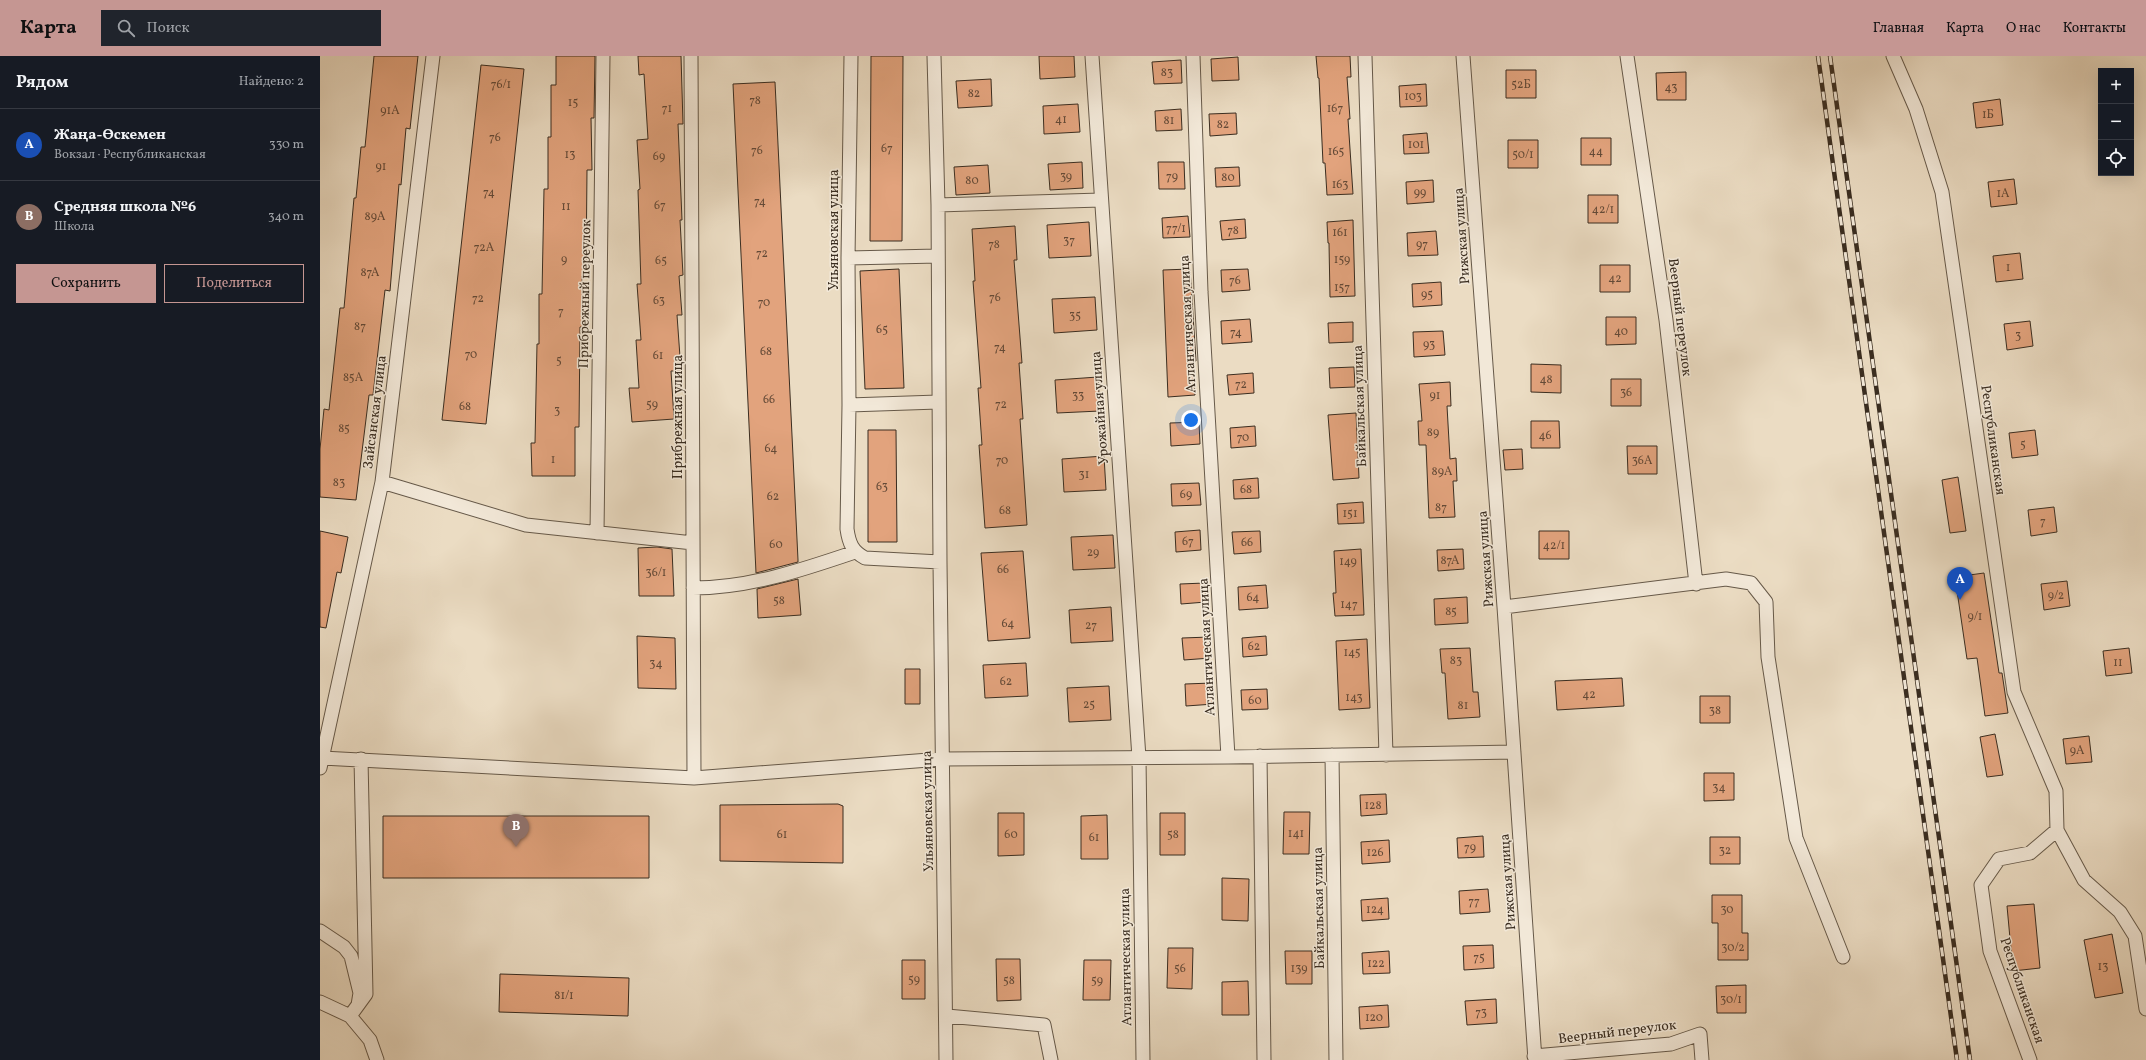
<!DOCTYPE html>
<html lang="ru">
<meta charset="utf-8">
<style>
body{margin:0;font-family:Vollkorn,serif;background:#20242c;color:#f1f3f6}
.controls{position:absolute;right:12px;top:12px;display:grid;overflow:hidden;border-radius:0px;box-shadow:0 4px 16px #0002}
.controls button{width:36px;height:36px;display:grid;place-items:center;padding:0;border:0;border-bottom:1px solid #363941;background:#171b24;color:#f1f3f6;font:20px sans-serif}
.you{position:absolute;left:871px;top:364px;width:14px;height:14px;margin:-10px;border:3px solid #fff;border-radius:50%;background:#1a73e8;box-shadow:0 0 0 6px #1a73e833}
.badge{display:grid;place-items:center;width:26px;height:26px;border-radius:50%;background:#c59692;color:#fff;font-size:13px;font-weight:700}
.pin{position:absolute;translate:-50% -33px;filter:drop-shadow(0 1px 2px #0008)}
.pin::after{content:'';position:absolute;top:21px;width:14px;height:12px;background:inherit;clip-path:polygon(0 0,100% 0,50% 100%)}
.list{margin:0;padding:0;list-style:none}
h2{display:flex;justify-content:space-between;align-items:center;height:52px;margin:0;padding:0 16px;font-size:17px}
h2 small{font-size:13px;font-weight:400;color:#9ea1a6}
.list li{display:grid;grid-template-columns:26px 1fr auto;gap:12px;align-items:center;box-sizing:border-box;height:72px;padding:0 16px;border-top:1px solid #363941}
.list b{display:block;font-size:15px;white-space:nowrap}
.list p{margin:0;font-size:13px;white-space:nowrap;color:#9ea1a6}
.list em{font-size:13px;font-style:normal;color:#9ea1a6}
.actions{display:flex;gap:8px;padding:12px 16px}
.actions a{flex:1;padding:9px 0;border:1px solid #c59692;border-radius:0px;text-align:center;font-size:14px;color:#c59692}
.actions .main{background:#c59692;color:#111}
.icon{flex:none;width:22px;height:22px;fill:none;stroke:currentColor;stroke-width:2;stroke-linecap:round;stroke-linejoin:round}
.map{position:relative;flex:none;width:1826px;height:1004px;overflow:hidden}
header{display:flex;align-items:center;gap:24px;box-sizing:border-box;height:56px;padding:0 20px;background:#c59692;color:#111}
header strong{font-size:19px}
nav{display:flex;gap:22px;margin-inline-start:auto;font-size:14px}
.search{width:280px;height:36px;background:#20242c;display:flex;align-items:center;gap:10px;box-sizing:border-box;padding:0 14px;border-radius:0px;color:#9ea1a6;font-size:15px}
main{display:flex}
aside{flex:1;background:#171b24}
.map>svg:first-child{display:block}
.building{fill:#e2a37d;stroke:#3a2d20}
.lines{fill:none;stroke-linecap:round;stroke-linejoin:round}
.street-casing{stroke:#665949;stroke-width:15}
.street{stroke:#f2e8d8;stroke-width:13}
.rail-casing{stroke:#3a2d20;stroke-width:4.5}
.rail{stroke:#f2e8d8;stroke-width:3;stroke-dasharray:9;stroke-linecap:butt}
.labels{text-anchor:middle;stroke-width:3;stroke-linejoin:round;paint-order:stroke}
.number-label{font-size:12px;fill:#644a37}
.street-label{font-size:14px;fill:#3a2d20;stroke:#f2e8d8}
</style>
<header>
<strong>Карта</strong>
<div class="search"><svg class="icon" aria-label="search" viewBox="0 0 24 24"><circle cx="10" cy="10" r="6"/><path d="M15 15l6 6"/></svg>Поиск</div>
<nav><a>Главная</a><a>Карта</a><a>О нас</a><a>Контакты</a></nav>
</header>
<main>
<aside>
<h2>Рядом<small>Найдено: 2</small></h2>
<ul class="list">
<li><span class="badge" style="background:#1a4fb4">A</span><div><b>Жаңа-Өскемен</b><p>Вокзал · Республиканская</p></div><em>330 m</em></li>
<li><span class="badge" style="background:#8d6e63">B</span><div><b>Средняя школа №6</b><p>Школа</p></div><em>340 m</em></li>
</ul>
<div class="actions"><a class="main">Сохранить</a><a>Поделиться</a></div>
</aside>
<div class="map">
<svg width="1826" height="1004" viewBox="0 0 1826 1004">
<rect width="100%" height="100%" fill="#ebdcc3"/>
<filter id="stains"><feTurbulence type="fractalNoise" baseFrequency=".005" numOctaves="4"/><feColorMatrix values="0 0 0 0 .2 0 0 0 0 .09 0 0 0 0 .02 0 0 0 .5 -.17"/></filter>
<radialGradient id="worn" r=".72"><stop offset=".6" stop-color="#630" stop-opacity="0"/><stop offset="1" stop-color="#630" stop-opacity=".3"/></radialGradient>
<!-- building -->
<path class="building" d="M54,0H98L90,73L86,72L81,129L79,128L70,235L65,234L53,339H49L36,444L0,441V393L4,353L9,354L20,252H24L34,142H36L41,91H45Z
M236,0H275L274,62H271L272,114H267L266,220H262L263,271H260L259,371H255V420H212L211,387H215L217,288H219V238H222L224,133H228V81H231V29H236Z
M318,0H361L363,68H358L362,164H360L363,219L359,220L362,259H357L361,315H351L354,363L312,366L309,332H319L316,284H321L317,228H321L318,134L320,133L317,84L328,83L324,18L319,19Z
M551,0H583L582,185H550Z
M719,0H754L755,21L720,23Z
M996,0H1030L1031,21H1027L1030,63H1028L1033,138L1007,139L1005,107H1003L999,22H998Z
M918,1L919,24L892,25L891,3Z
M861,4L862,27L834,28L832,6Z
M161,9L204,13L166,368L122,364Z
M1186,14H1216V42H1186Z
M1366,16V44H1337L1336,17Z
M671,23L672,50L638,52L636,25Z
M455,26L478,504V506L436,517L413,28Z
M1106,28L1107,50L1080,51L1079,30Z
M1680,43L1683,69L1656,72L1653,47Z
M758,48L760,76L724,78L723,50Z
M861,53L862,74L836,75L835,55Z
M916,57L917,78L890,80L889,58Z
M1107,77L1109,97L1084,98L1083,79Z
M1261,82H1291V109H1261Z
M1188,84H1218V112H1188Z
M762,106L763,132L730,134L728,108Z
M838,106H864L865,133H839Z
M668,109L670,137L636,139L634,111Z
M919,111L920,130L896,131L895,112Z
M1694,123L1697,148L1671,151L1668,126Z
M1113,124L1114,146L1087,148L1086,126Z
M1268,139H1298V167H1268Z
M868,160L870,181L843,182L842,162Z
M925,163L926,182L902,184L900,165Z
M1033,164L1035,240L1010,241L1009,187H1008L1007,166Z
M769,166L771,200L729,202L727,169Z
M695,170L697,204H694L702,307H699L703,363H700L707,469L665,472L659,389H662L658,332H661L653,225H655L652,173Z
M1116,175L1118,199L1088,200L1087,177Z
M1700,197L1703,223L1676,226L1673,200Z
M1280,209H1310V236H1280Z
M579,213L584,332L545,333L540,215Z
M870,213L876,305H873L875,339L848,341L843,214Z
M928,213L930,234L902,236L901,214Z
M1121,226L1122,249L1093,251L1092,228Z
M775,241L777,274L734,277L732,243Z
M1286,261H1316V288L1286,289Z
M930,263L932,286L902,288L901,265Z
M1710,265L1713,290L1687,294L1684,268Z
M1033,266V286L1009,287L1008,267Z
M1123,275L1125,299L1094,301L1093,276Z
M1211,308L1241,309V337L1211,336Z
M1034,311L1035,331L1010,332L1009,312Z
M933,317L934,337L909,339L907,319Z
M778,321L780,355L737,357L735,324Z
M1291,323H1321V350H1291Z
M1130,326L1131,350H1127L1130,403L1136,402L1137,425H1133L1135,461L1109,462L1106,389H1099L1098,365H1102L1099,328Z
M1036,357L1039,422L1013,424L1008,359Z
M1211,365H1239L1240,392H1211Z
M879,366L880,388L851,390L850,367Z
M935,370L936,390L911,392L910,372Z
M548,374H576L577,486H548Z
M1715,374L1718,399L1692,402L1689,377Z
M1307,390H1337V418H1308Z
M1202,393L1203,413L1185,414L1183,394Z
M784,400L786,434L744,436L742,403Z
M1638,421L1646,475L1630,477L1622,424Z
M938,422L939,442L914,443L913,424Z
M879,427L881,449L852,450L851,428Z
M1043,446L1044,467L1018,468L1017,448Z
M1734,451L1737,476L1711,480L1708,454Z
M880,474L881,494L856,496L855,476Z
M0,475L28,481L21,517L17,516L6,572L0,571Z
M940,475L941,496L914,498L912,476Z
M1219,475H1249V503H1219Z
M793,479L795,512L753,514L751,481Z
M337,491L352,493L354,540H319L318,492Z
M1041,493L1044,559L1015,560L1013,537H1016L1014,495Z
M1143,493L1144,513L1118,515L1117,494Z
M703,495L710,582L668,585L661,497Z
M1664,517L1679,617H1682L1688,657L1665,660L1657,602L1647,603L1635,521Z
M478,523L481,559L438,562L437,533Z
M1747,525L1750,550L1724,554L1721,528Z
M885,527L886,546L861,548L860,528Z
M946,529L948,552L919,554L918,531Z
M1147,541L1148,567L1115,569L1114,543Z
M791,551L793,585L751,587L749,554Z
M317,580L355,582L356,633L318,632Z
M946,580L947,599L923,601L922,582Z
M890,581L891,602L864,604L862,582Z
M1047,583L1050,652L1019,654L1016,585Z
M1150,592L1153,636H1158L1160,661L1128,663L1125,617H1122L1120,593Z
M1809,592L1812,617L1786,620L1783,595Z
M706,607L708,640L665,642L663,609Z
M585,613H600V648H585Z
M1302,622L1304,650L1237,654L1235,625Z
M892,627L894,648L866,650L865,628Z
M789,630L791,664L749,666L747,632Z
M947,633L948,653L922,654L921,634Z
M1380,640H1410V667H1380Z
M1675,678L1683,719L1667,721L1660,681Z
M1769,680L1772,706L1746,708L1743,683Z
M1384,717H1414V744L1384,745Z
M1066,738L1067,758L1041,760L1040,739Z
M518,748L523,750V807L400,805V749Z
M964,756H990L989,798H963Z
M678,757H704V799L678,800Z
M840,757H865V799H840Z
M787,759L788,803H761V760Z
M63,760H329V822H63Z
M1163,780L1164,801L1138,802L1137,782Z
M1390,781H1420V808H1390Z
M1069,784L1070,806L1042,808L1041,786Z
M902,822L929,823L928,865L902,864Z
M1168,833L1170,856L1140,858L1139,835Z
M1392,839H1422V877H1428V904H1398V867H1392Z
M1068,842L1069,863L1042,865L1041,844Z
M1714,848L1720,912L1693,915L1687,850Z
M1792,878L1803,937L1775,942L1764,884Z
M1173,889L1174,912L1144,914L1143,890Z
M848,892H873L872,933L847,932Z
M965,895H992V928H966Z
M1069,895L1070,917L1043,918L1042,897Z
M676,903H700L701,944L677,945Z
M582,904H605V943H582Z
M764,904H791L790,944H763Z
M180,918L309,922L308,960L179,956Z
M928,925L929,959H902V926Z
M1426,929V957H1397L1396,930Z
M1176,943L1177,967L1147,969L1145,945Z
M1068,949L1069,971L1040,973L1039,951Z"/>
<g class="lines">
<defs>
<path id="street" d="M371,0L374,722
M614,0L618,149L620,506L626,1004
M772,0L819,702L823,1004
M873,0L881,236L908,701
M1045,0L1066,699
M1143,0L1184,551L1215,1004
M1307,0L1346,264L1376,528
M1573,0L1596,53L1622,136L1694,636L1736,735L1737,774L1710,797L1679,803L1661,829L1670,895L1710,1004
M618,149L781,144
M528,202L618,200
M618,346L529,349L527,473C529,487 532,495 545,502L620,506
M529,349L528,202L531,0
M62,426L206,469L373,487
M277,477L283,0
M373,532C429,532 482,514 535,496
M1184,551L1406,523L1431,527L1446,546L1448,601L1476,782L1523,901
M1012,699L1016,1004
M940,700L944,1004
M2,702L374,722L622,703L908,701L1194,696
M0,712L62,426L113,0
M1737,774L1764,824L1800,856L1815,880L1826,953
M0,875L24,891L31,900L40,937L38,949L30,960
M0,946L30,960L50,984L57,1004
M38,949L46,938L41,703
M627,960L724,969L731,1004
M1214,1000L1351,988L1380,978L1382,1004"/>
</defs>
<!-- street casing -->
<use href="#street" class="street-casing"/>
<!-- street -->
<use href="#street" class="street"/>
<defs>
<path id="rail" d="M1498,0L1637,1004
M1510,0L1650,1004"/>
</defs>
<!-- rail casing -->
<use href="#rail" class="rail-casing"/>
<!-- rail -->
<use href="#rail" class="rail"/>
</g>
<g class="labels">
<!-- number labels -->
<g class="number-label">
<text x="847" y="20">83</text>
<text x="181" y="32">76/1</text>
<text x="1201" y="32">52Б</text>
<text x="1351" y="35">43</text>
<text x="654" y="41">82</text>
<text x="1093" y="44">103</text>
<text x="435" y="48">78</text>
<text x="253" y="50">15</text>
<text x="347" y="56">71</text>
<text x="1015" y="56">167</text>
<text x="70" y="58">91А</text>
<text x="1668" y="62">1Б</text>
<text x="741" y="67">41</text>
<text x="849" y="68">81</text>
<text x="903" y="72">82</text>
<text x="175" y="85">76</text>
<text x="1096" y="92">101</text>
<text x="567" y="96">67</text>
<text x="437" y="98">76</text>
<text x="1016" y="99">165</text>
<text x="1276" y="99">44</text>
<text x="250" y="102">13</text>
<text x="1203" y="102">50/1</text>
<text x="339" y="104">69</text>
<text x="61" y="114">91</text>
<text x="746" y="124">39</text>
<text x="852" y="124">79</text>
<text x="908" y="125">80</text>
<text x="652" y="128">80</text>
<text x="1020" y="132">163</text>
<text x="169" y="140">74</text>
<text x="1100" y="140">99</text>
<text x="1683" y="141">1А</text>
<text x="440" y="149">74</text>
<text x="340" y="153">67</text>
<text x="246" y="154">11</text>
<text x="1283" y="157">42/1</text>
<text x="55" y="164">89А</text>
<text x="856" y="176">77/1</text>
<text x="913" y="178">78</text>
<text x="1020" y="180">161</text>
<text x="749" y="188">37</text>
<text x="674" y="192">78</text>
<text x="1102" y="192">97</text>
<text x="164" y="195">72А</text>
<text x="442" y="201">72</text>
<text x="244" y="207">9</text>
<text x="1022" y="207">159</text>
<text x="341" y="208">65</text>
<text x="1688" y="215">1</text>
<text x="50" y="220">87А</text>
<text x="1295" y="226">42</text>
<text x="915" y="228">76</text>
<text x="1022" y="235">157</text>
<text x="1107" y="242">95</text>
<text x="675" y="245">76</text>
<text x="158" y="246">72</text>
<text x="339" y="248">63</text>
<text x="444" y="250">70</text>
<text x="241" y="259">7</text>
<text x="755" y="263">35</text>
<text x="40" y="274">87</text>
<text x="562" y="277">65</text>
<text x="1301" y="279">40</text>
<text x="916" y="280">74</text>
<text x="1698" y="283">3</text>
<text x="1109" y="292">93</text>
<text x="680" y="295">74</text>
<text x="446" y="299">68</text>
<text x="151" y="302">70</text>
<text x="338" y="303">61</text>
<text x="239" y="308">5</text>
<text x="33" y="325">85А</text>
<text x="1226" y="327">48</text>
<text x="921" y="332">72</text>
<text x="1306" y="340">36</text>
<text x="758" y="343">33</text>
<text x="1115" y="343">91</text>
<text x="449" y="347">66</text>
<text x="332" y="352">59</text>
<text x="681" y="352">72</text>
<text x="145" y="354">68</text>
<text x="237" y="358">3</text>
<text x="24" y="376">85</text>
<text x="1113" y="380">89</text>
<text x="1225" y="383">46</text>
<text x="923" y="385">70</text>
<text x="1703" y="392">5</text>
<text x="451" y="396">64</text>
<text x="233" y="407">1</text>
<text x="682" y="408">70</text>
<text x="1322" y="408">36А</text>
<text x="1122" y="419">89А</text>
<text x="764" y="422">31</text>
<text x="19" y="430">83</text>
<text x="562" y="434">63</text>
<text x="926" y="437">68</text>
<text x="866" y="442">69</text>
<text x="453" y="444">62</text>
<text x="1121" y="455">87</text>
<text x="685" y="458">68</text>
<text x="1030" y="461">151</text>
<text x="1723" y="469">7</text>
<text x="868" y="489">67</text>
<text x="927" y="490">66</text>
<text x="456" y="492">60</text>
<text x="1234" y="493">42/1</text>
<text x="773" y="500">29</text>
<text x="1130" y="508">87А</text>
<text x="1028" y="509">149</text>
<text x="683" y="517">66</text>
<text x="336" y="520">36/1</text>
<text x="1736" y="543">9/2</text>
<text x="933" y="545">64</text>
<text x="459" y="548">58</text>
<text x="1029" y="552">147</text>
<text x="1131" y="559">85</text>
<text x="1655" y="564">9/1</text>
<text x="688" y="571">64</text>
<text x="771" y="573">27</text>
<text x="934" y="594">62</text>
<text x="1032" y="600">145</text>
<text x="1136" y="608">83</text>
<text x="1798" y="610">11</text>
<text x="336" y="611">34</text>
<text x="686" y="629">62</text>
<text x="1269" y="642">42</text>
<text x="1034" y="645">143</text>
<text x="935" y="648">60</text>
<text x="769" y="652">25</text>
<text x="1143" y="653">81</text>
<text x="1395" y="658">38</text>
<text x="1757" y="698">9А</text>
<text x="1399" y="735">34</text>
<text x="1053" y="753">128</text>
<text x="976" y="781">141</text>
<text x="462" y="782">61</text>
<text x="691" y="782">60</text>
<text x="853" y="782">58</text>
<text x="774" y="785">61</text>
<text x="1150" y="795">79</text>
<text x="1405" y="798">32</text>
<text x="1055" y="800">126</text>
<text x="1154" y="849">77</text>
<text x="1055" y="857">124</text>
<text x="1407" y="857">30</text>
<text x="1413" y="895">30/2</text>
<text x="1159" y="905">75</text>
<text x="1056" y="911">122</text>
<text x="1783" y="914">13</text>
<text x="860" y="916">56</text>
<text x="979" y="916">139</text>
<text x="594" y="927">59</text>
<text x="689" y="928">58</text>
<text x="777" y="928">59</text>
<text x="244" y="943">81/1</text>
<text x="1411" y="947">30/1</text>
<text x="1161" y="960">73</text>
<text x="1054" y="965">120</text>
</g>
<!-- street labels -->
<g class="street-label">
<text transform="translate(513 174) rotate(-90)" y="5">Ульяновская улица</text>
<text transform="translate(1141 180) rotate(-94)" y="5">Рижская улица</text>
<text transform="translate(264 238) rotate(-89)" y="5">Прибрежный переулок</text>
<text transform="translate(1361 261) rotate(83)" y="5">Веерный переулок</text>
<text transform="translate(867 268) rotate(-93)" y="5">Атлантическая улица</text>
<text transform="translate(1039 350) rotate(-92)" y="5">Байкальская улица</text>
<text transform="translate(779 352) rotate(-94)" y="5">Урожайная улица</text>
<text transform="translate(54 356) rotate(-83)" y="5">Зайсанская улица</text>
<text transform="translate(357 361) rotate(-90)" y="5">Прибрежная улица</text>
<text transform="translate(1674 384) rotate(82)" y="5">Республиканская</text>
<text transform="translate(1165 503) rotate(-94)" y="5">Рижская улица</text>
<text transform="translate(886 591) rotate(-93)" y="5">Атлантическая улица</text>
<text transform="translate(607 755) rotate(-91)" y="5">Ульяновская улица</text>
<text transform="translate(1187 826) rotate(-94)" y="5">Рижская улица</text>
<text transform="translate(998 852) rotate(-91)" y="5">Байкальская улица</text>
<text transform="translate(805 901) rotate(-91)" y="5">Атлантическая улица</text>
<text transform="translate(1703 934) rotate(71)" y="5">Республиканская</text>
<text transform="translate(1297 975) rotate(-7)" y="5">Веерный переулок</text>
</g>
</g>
<rect width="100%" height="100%" filter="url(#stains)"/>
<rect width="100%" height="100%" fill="url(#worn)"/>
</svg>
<div class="controls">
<button>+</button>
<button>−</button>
<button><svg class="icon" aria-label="locate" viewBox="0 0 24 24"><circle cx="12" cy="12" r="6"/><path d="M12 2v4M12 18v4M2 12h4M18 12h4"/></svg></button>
</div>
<div class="you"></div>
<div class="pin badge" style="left:1640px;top:544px;background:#1a4fb4">A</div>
<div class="pin badge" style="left:196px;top:791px;background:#8d6e63">B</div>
</div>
</main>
